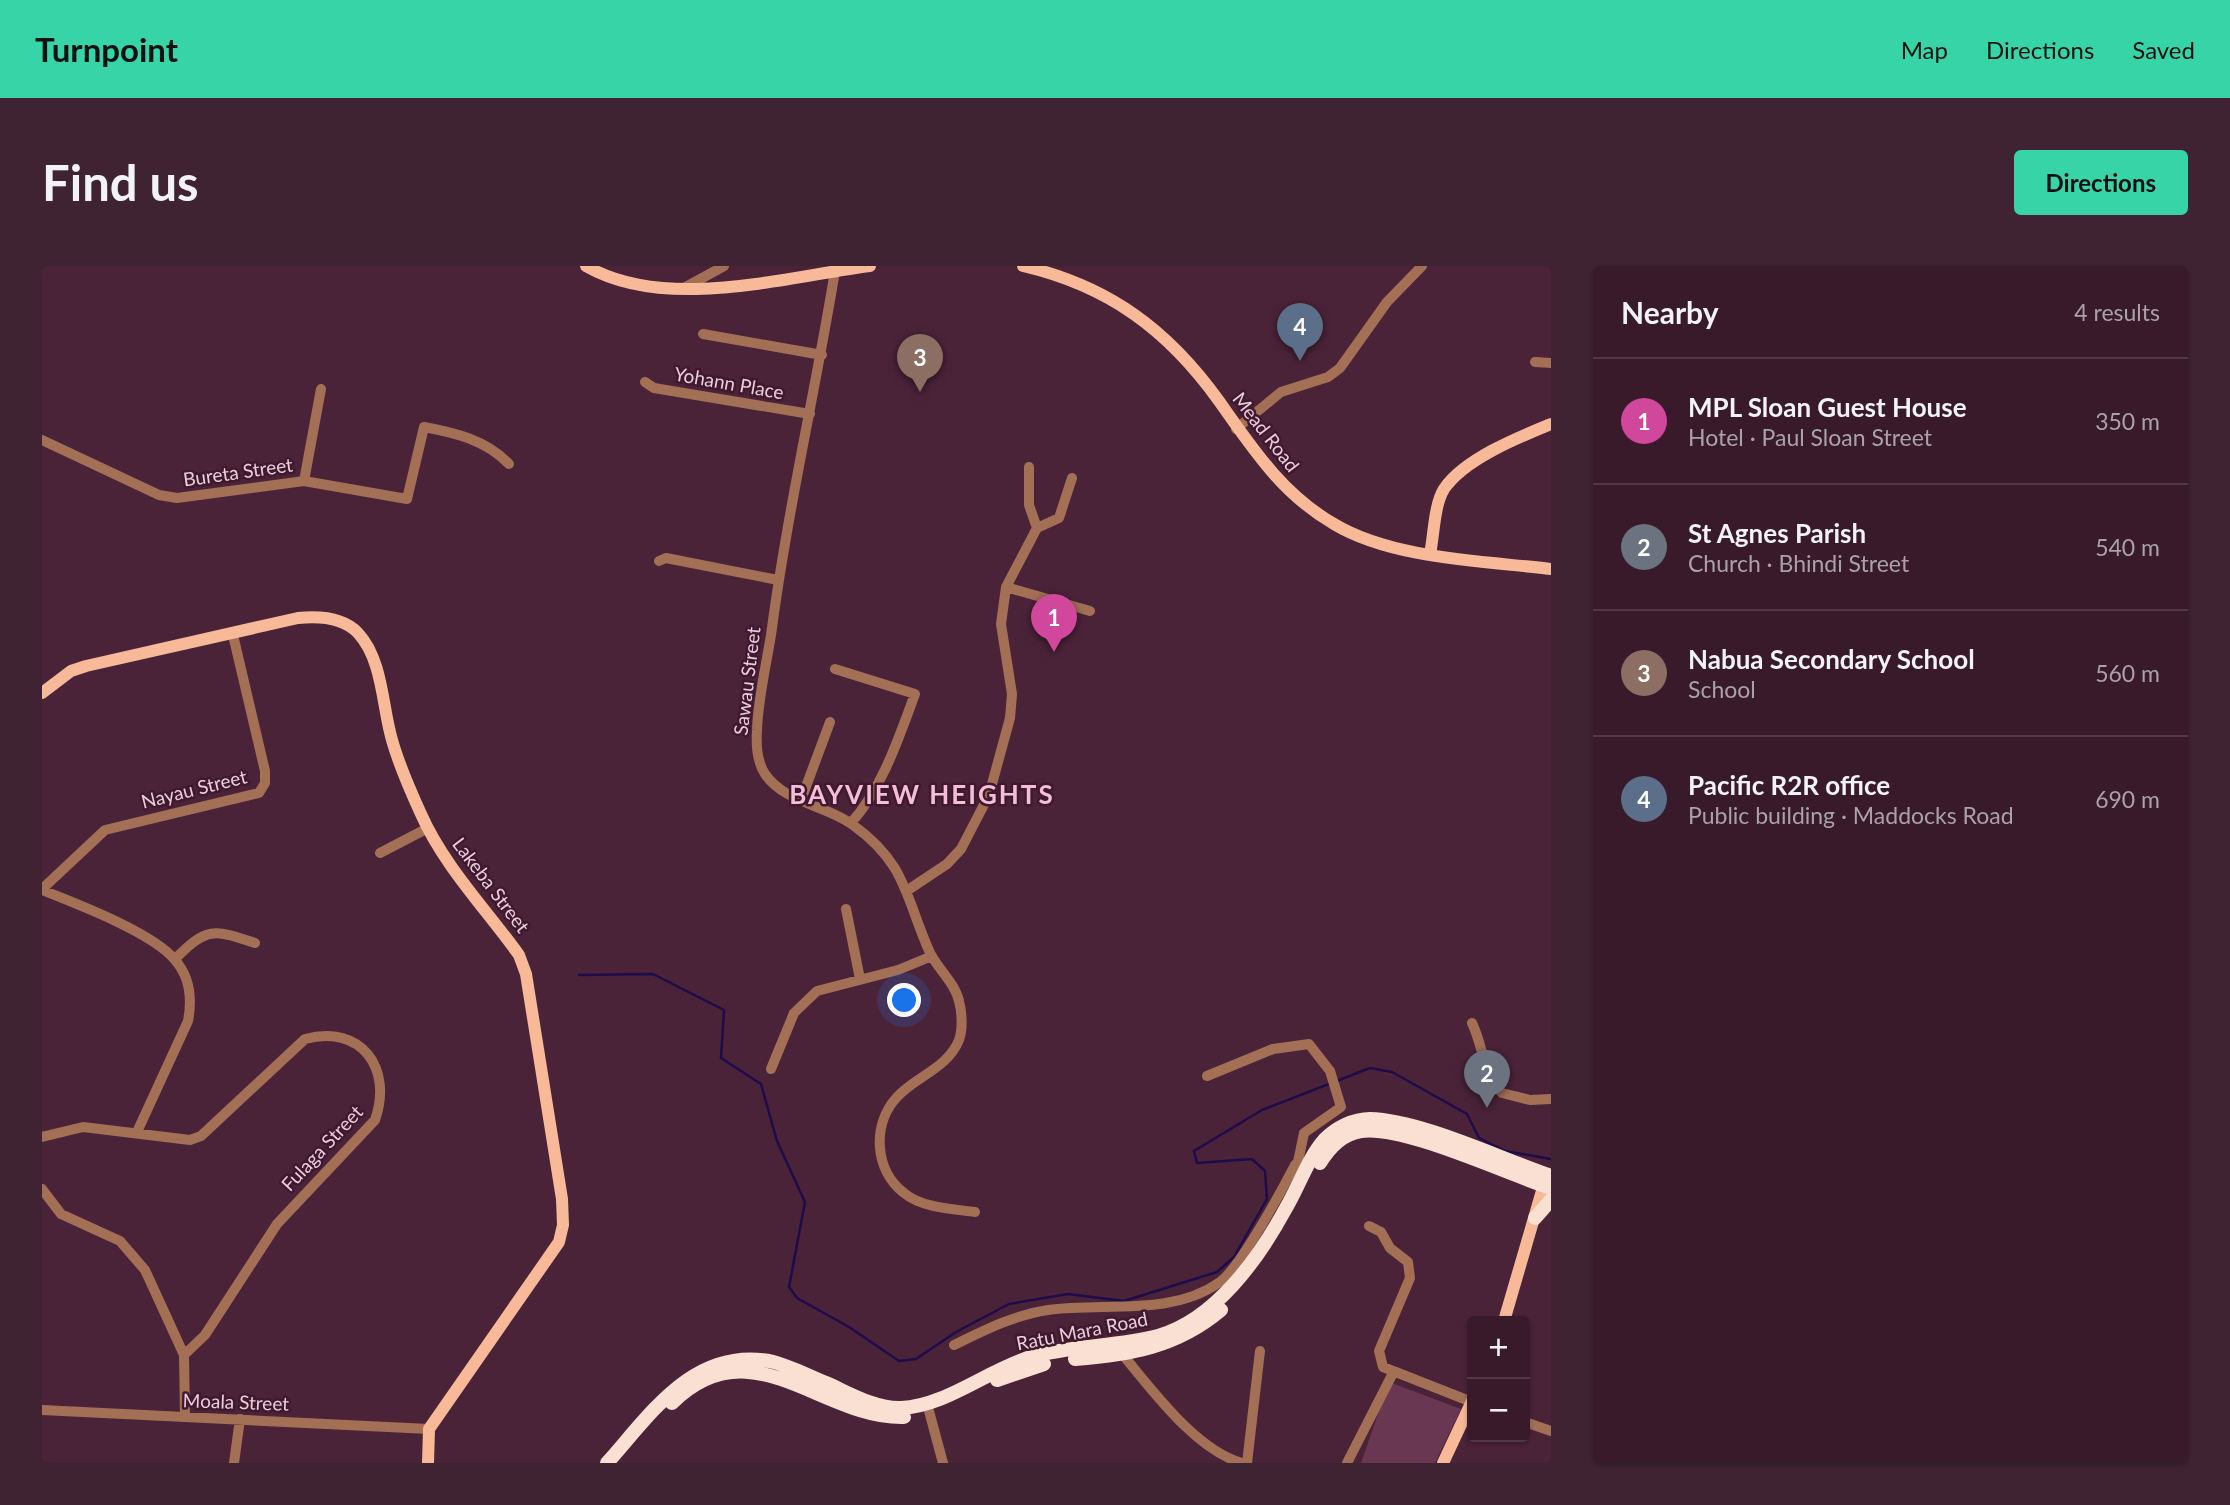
<!DOCTYPE html>
<meta charset="utf-8">
<style>
body{margin:0;font-family:Lato,sans-serif;background:#3f2332;color:#f1f3f6}
.controls{position:absolute;right:21px;bottom:21px;display:grid;overflow:hidden;border-radius:7px;box-shadow:0 2px 5px #0004}
.controls button{width:63px;height:63px;display:grid;place-items:center;padding:0;border:0;border-bottom:2px solid #523847;background:#381a2a;color:#f1f3f6;font:35px sans-serif}
.you{position:absolute;left:863px;top:735px;width:24px;height:24px;margin:-18px;border:5px solid #fff;border-radius:50%;background:#1a73e8;box-shadow:0 0 0 10px #1a73e833}
.badge{display:grid;place-items:center;width:46px;height:46px;border-radius:50%;background:#36d4a7;color:#fff;font-size:23px;font-weight:700}
.pin{position:absolute;translate:-50% -58px;filter:drop-shadow(0 2px 4px #0008)}
.pin::after{content:'';position:absolute;top:37px;width:24px;height:21px;background:inherit;clip-path:polygon(0 0,100% 0,50% 100%)}
.list{margin:0;padding:0;list-style:none}
h2{display:flex;justify-content:space-between;align-items:center;height:91px;margin:0;padding:0 28px;font-size:30px}
h2 small{font-size:23px;font-weight:400;color:#aba1a8}
.list li{display:grid;grid-template-columns:46px 1fr auto;gap:21px;align-items:center;box-sizing:border-box;height:126px;padding:0 28px;border-top:2px solid #523847}
.list b{display:block;font-size:26px;white-space:nowrap}
.list p{margin:0;font-size:23px;white-space:nowrap;color:#aba1a8}
.list em{font-size:23px;font-style:normal;color:#aba1a8}
.map{position:relative;flex:none;width:1509px;height:1197px;overflow:hidden;border-radius:7px}
header{display:flex;align-items:center;gap:42px;box-sizing:border-box;height:98px;padding:0 35px;background:#36d4a7;color:#111}
header strong{font-size:33px}
nav{display:flex;gap:38px;margin-inline-start:auto;font-size:24px}
.intro{display:flex;align-items:center;justify-content:space-between;box-sizing:border-box;height:168px;padding:0 42px}
h1{margin:0;font-size:49px}
.button{padding:18px 32px;border-radius:7px;background:#36d4a7;color:#111;font-size:24px;font-weight:700}
main{display:flex;gap:42px;padding:0 42px}
aside{flex:1;background:#381a2a;border-radius:7px;box-shadow:0 2px 5px #0004}
.map>svg:first-child{display:block}
.green{fill:#693751}
.lines{fill:none;stroke-linecap:round;stroke-linejoin:round}
.stream{stroke:#1e0b4b;stroke-width:2.5}
.minor{stroke:#a37056;stroke-width:10}
.major{stroke:#f7b998;stroke-width:12}
.highway{stroke:#fae0d3;stroke-width:14}
.labels{text-anchor:middle;stroke-width:5;stroke-linejoin:round;paint-order:stroke}
.street-label{font-size:19px;fill:#eacfdb;stroke:#40192e}
.district-label{font-size:26px;font-weight:bold;letter-spacing:2px;fill:#f3bfd7;stroke:#40192e}
</style>
<header>
<strong>Turnpoint</strong>
<nav><a>Map</a><a>Directions</a><a>Saved</a></nav>
</header>
<div class="intro"><h1>Find us</h1><a class="button">Directions</a></div>
<main>
<div class="map">
<svg width="1509" height="1197" viewBox="0 0 1509 1197">
<rect width="100%" height="100%" fill="#4b2338"/>
<!-- green -->
<path class="green" d="M1347,1116L1419,1143L1393,1197H1319Z"/>
<g class="lines">
<!-- stream -->
<path class="stream" d="M537,709L611,708L682,744L679,792L719,818L735,875L763,936L747,1021L755,1032L807,1061L857,1095L874,1093L914,1066L967,1038L1026,1028L1082,1035L1175,1006L1192,991L1225,933L1223,905L1210,893L1155,897L1152,885L1220,844L1328,802L1350,806L1425,848L1437,872L1463,885L1509,893"/>
<!-- minor -->
<path class="minor" d="M793,5C773,127 745,247 729,369C724,400 716,433 715,464C714,479 715,496 723,508C743,537 784,539 811,559C865,598 863,631 888,687C896,703 913,717 917,735C920,746 921,763 917,774C906,802 873,811 855,831C830,858 832,904 862,927C880,942 911,943 933,946
M642,22L682,0
M661,68L780,89
M1493,96L1509,97
M603,116L612,122L768,148
M1194,163L1239,126L1286,111L1298,102L1345,36L1380,0
M0,174L117,229L135,232L262,215L365,233L382,161C414,167 444,174 467,198
M987,201V239L995,262
M262,215L279,123
M617,295L624,292L736,314
M964,321L1048,345
M793,403L873,428C857,471 840,523 809,557
M759,534L788,456
M338,587L386,562
M0,623L63,564L217,527L223,517V505L191,369
M0,624C33,637 112,667 133,694C148,711 150,734 146,755L95,866
M866,624L905,598L919,583L947,529L968,452L970,428L959,358L964,321L995,262L1017,252L1030,212
M804,643L818,713
M133,693C165,661 171,663 213,677
M1430,757C1442,782 1440,806 1460,827L1488,834L1509,833
M729,803L752,747L775,725L856,704L890,690
M1165,810L1231,783L1267,778L1288,805L1299,841L1262,867L1256,896
M0,871L41,861L148,874L159,870L263,773C320,758 351,803 333,854L235,958L163,1069L142,1089
M0,923L19,948L78,975L103,1004L142,1089L143,1151
M1327,960L1339,966L1348,982L1366,996L1368,1012L1337,1085L1341,1101L1430,1136
M912,1079C943,1064 972,1049 1006,1044C1062,1036 1129,1051 1178,1016C1198,1002 1240,924 1253,899L1256,896L1267,899
M1081,1089C1111,1125 1154,1184 1200,1197
M0,1144L387,1163
M887,1145L901,1197
M1483,1156L1509,1165
M192,1197L198,1153
M1205,1197L1218,1085
M1305,1197L1351,1107"/>
<!-- major -->
<path class="major" d="M544,0C624,46 742,11 828,0
M981,0C1067,20 1126,64 1177,135C1211,183 1240,228 1292,258C1350,293 1442,295 1509,303
M1388,288C1392,269 1392,239 1402,223C1422,193 1477,171 1509,158
M0,427L29,405L44,400L256,352C276,350 301,351 316,367C341,394 340,440 350,474C357,499 368,524 379,548C402,600 444,643 477,689L484,708L520,933L521,959L517,976L387,1163L386,1197
M1462,1055L1504,911
M1401,1197L1430,1135"/>
<!-- highway -->
<path class="highway" d="M1278,897C1287,882 1300,868 1319,865C1362,859 1463,907 1509,922
M1493,952L1509,934
M1033,1093C1088,1089 1135,1081 1179,1044
M955,1114L1002,1098
M630,1137C710,1058 779,1153 862,1151
M565,1197C609,1148 651,1082 727,1095C747,1099 766,1110 784,1117C807,1127 833,1143 859,1142C904,1140 946,1104 989,1091C1030,1079 1074,1081 1116,1070C1173,1054 1217,992 1244,942C1257,920 1266,892 1283,873C1294,862 1311,853 1328,853C1378,854 1459,893 1509,910"/>
</g>
<g class="labels">
<!-- street labels -->
<g class="street-label">
<text transform="translate(687 117) rotate(10)" y="7">Yohann Place</text>
<text transform="translate(1224 166) rotate(52)" y="7">Mead Road</text>
<text transform="translate(196 206) rotate(-8)" y="7">Bureta Street</text>
<text transform="translate(705 415) rotate(-83)" y="7">Sawau Street</text>
<text transform="translate(152 523) rotate(-14)" y="7">Nayau Street</text>
<text transform="translate(449 619) rotate(53)" y="7">Lakeba Street</text>
<text transform="translate(280 882) rotate(-47)" y="7">Fulaga Street</text>
<text transform="translate(1040 1065) rotate(-11)" y="7">Ratu Mara Road</text>
<text transform="translate(194 1136) rotate(2)" y="7">Moala Street</text>
</g>
<!-- district labels -->
<g class="district-label">
<text x="880" y="538">BAYVIEW HEIGHTS</text>
</g>
</g>
</svg>
<div class="controls">
<button>+</button>
<button>−</button>
</div>
<div class="you"></div>
<div class="pin badge" style="left:1012px;top:386px;background:#d1479c">1</div>
<div class="pin badge" style="left:1445px;top:842px;background:#6b7280">2</div>
<div class="pin badge" style="left:878px;top:126px;background:#8d6e63">3</div>
<div class="pin badge" style="left:1258px;top:95px;background:#5c6f8a">4</div>
</div>
<aside>
<h2>Nearby<small>4 results</small></h2>
<ul class="list">
<li><span class="badge" style="background:#d1479c">1</span><div><b>MPL Sloan Guest House</b><p>Hotel · Paul Sloan Street</p></div><em>350 m</em></li>
<li><span class="badge" style="background:#6b7280">2</span><div><b>St Agnes Parish</b><p>Church · Bhindi Street</p></div><em>540 m</em></li>
<li><span class="badge" style="background:#8d6e63">3</span><div><b>Nabua Secondary School</b><p>School</p></div><em>560 m</em></li>
<li><span class="badge" style="background:#5c6f8a">4</span><div><b>Pacific R2R office</b><p>Public building · Maddocks Road</p></div><em>690 m</em></li>
</ul>
</aside>
</main>
